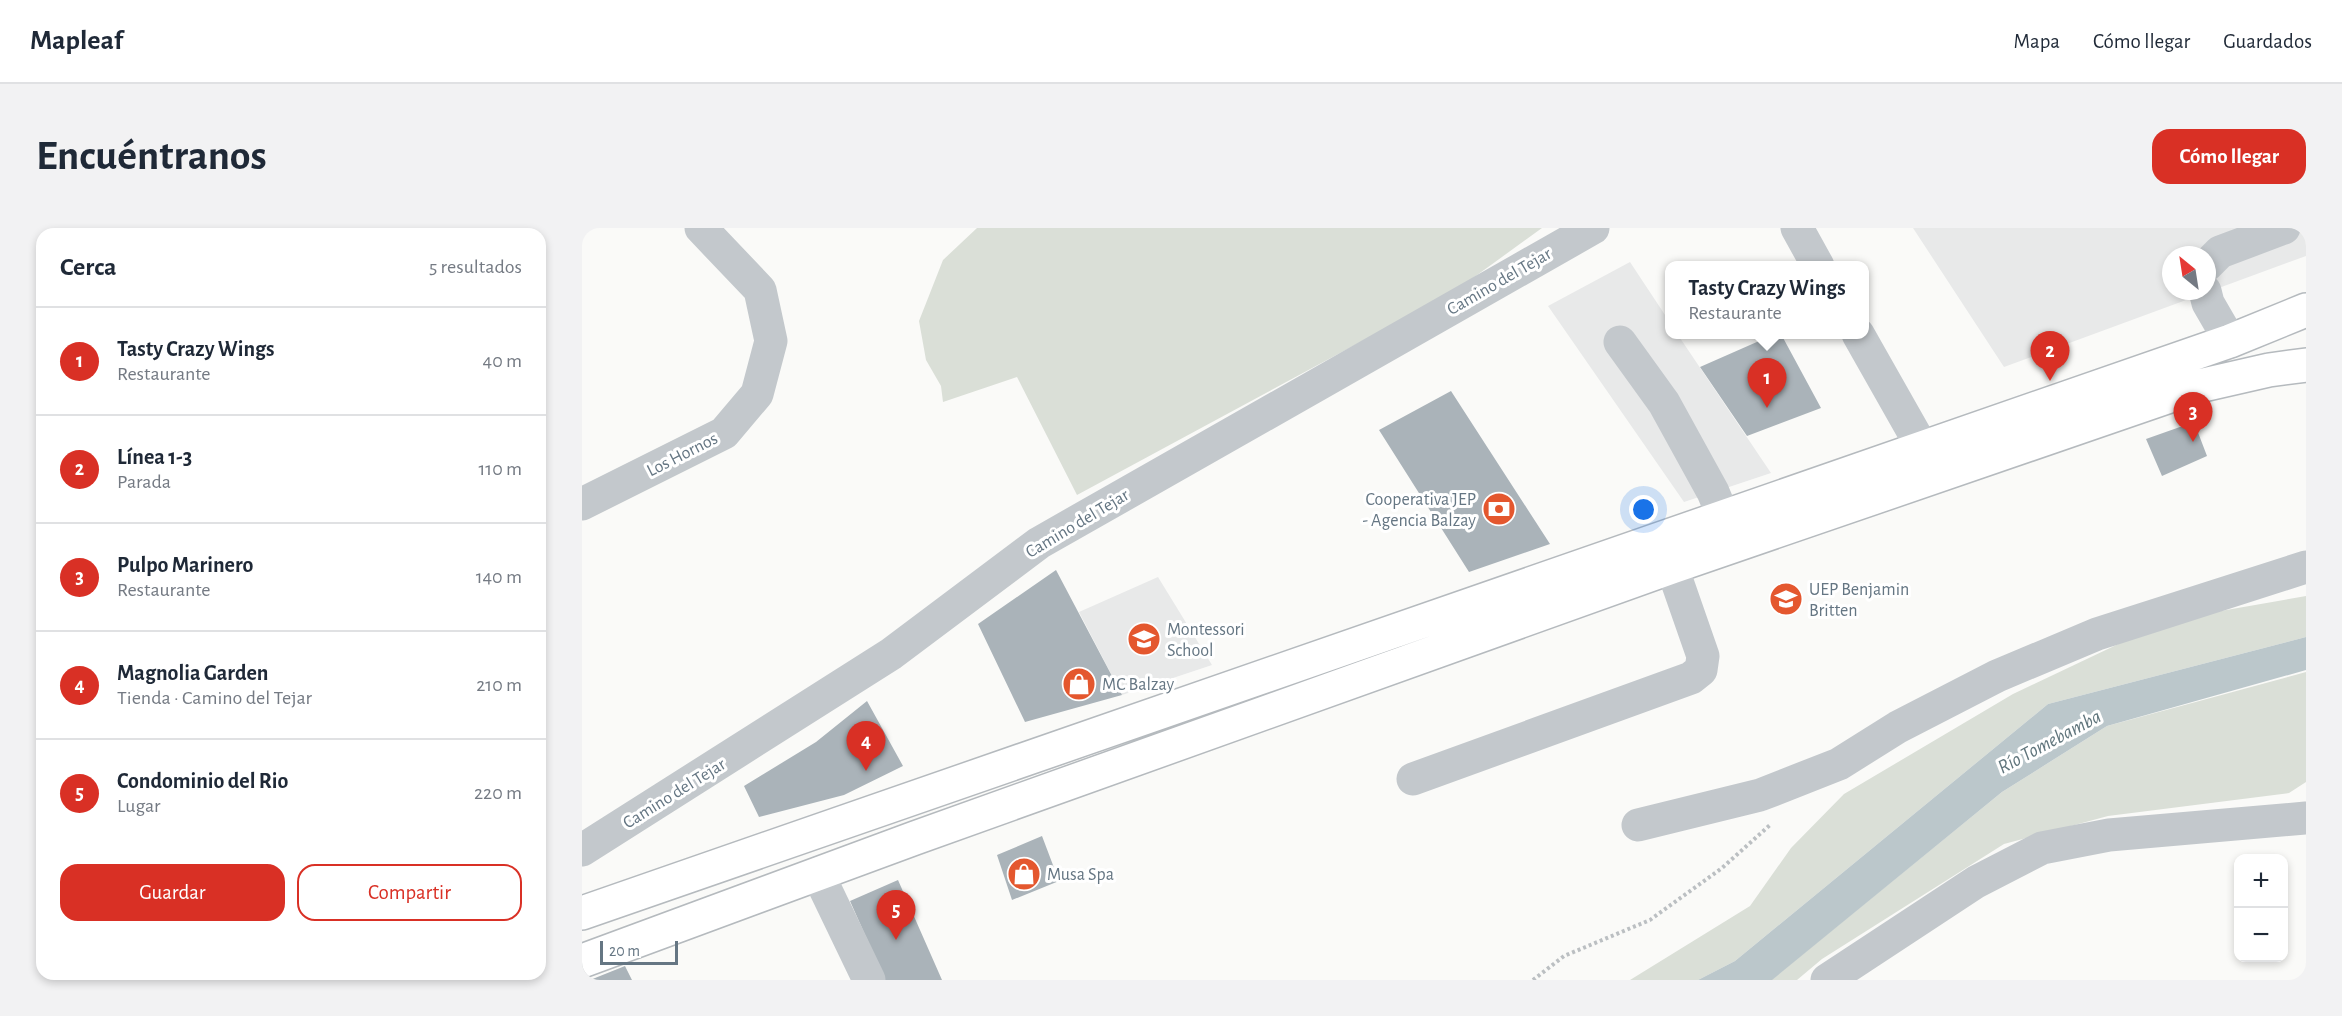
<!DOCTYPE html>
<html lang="es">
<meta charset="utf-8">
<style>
body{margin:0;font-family:"Alegreya Sans",sans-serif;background:#f2f2f3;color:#1f2937}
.controls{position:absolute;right:18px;bottom:18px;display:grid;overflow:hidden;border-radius:12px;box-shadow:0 3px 9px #0003}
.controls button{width:54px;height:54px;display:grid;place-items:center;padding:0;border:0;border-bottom:2px solid #e0e1e3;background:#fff;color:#1f2937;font:30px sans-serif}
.compass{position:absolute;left:1580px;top:18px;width:54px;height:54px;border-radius:50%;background:#fff;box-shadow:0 3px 9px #0003;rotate:330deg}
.scale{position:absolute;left:18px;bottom:15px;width:78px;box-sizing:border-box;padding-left:6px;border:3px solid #657683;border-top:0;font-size:16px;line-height:21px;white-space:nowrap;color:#657683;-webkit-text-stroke:4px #fff;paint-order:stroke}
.you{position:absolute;left:1062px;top:282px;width:21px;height:21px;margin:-15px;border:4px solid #fff;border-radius:50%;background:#1a73e8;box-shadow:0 0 0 9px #1a73e833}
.badge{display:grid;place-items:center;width:39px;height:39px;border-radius:50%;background:#d93025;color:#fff;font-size:20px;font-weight:700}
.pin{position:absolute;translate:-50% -50px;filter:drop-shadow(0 2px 3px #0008)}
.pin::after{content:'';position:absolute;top:32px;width:21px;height:18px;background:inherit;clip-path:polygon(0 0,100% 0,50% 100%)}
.popup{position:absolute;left:1083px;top:33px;width:204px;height:78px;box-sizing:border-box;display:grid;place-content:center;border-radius:12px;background:#fff;filter:drop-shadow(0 2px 4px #0005);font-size:20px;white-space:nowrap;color:#747a83}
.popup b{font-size:22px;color:#1f2937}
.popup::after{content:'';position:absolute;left:50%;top:100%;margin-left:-12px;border:12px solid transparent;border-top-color:#fff}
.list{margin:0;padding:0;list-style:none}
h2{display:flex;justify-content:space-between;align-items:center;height:78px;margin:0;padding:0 24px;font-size:26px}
h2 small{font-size:20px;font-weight:400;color:#747a83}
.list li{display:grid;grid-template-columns:39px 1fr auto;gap:18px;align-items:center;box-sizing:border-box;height:108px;padding:0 24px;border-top:2px solid #e0e1e3}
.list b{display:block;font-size:22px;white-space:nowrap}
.list p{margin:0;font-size:20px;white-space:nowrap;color:#747a83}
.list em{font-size:20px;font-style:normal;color:#747a83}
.actions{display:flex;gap:12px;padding:18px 24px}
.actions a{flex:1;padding:14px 0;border:2px solid #d93025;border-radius:18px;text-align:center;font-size:21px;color:#d93025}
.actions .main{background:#d93025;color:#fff}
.map{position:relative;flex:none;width:1724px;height:752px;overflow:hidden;border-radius:18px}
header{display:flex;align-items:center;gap:36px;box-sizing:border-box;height:84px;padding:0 30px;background:#fff;border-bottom:2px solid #e0e1e3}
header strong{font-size:28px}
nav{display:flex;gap:33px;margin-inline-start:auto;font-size:21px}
.intro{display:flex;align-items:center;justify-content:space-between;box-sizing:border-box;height:144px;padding:0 36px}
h1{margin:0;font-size:42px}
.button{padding:15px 27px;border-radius:18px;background:#d93025;color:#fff;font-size:21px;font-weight:700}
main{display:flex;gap:36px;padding:0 36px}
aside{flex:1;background:#fff;border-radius:18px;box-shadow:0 3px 9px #0003}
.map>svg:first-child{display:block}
.built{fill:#e8e9e9;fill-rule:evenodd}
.green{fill:#dadfd7}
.water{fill:#bbc7cb}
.building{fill:#aab3b9}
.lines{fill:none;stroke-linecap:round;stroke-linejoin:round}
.major-casing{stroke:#b5babe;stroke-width:36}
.path{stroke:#bbbfc2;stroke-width:4;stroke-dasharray:3 3;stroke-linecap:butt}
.minor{stroke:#c3c8cc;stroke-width:33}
.major{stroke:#fff;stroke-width:33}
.labels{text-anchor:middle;stroke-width:6;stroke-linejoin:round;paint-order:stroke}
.street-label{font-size:18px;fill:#657683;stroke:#fff}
.poi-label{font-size:18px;fill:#657683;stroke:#fff;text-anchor:start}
.water-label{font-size:20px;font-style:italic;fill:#60757c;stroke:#fff}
</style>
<header>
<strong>Mapleaf</strong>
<nav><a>Mapa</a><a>Cómo llegar</a><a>Guardados</a></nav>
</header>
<div class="intro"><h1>Encuéntranos</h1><a class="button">Cómo llegar</a></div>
<main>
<aside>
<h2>Cerca<small>5 resultados</small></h2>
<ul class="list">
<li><span class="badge">1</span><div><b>Tasty Crazy Wings</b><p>Restaurante</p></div><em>40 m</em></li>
<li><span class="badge">2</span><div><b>Línea 1-3</b><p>Parada</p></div><em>110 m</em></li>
<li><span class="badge">3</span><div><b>Pulpo Marinero</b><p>Restaurante</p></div><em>140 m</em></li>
<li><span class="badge">4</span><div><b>Magnolia Garden</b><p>Tienda · Camino del Tejar</p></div><em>210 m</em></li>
<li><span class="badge">5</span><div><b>Condominio del Rio</b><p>Lugar</p></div><em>220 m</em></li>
</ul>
<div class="actions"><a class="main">Guardar</a><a>Compartir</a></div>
</aside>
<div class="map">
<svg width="1724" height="752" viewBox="0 0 1724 752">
<rect width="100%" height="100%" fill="#fafaf8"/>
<!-- built -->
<path class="built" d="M1331,0H1724V28L1422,139ZM1589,27H1625V63H1589Z
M1048,34L1087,93L1088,106L1096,107L1189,245L1102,274L966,78Z
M576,349L630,437L540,467L497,384Z"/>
<!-- green -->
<path class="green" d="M395,0H960L873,63L495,267L435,149L361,174L359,158L344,132L337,93L361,32Z
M1724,368V409L1466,476L1153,733L1116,752H1048L1168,678L1209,620L1262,566L1431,466L1587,392Z
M1724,444V554L1707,565L1526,588L1422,616L1240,731L1215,752H1189L1420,564L1525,498Z"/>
<!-- water -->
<path class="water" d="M1724,409V442L1525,498L1420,564L1190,752H1116L1153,733L1466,476Z"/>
<!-- building -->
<path class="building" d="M1193,106H1199L1239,180L1165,208L1118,139Z
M869,163L968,316L887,344L797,202Z
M1612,194L1625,228L1580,248L1564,211Z
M474,342L540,467L443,494L396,396Z
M285,473L321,538L262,567L177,589L162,558L234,514Z
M460,608L477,653L430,672L415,627Z
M316,652L360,752H303L268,673Z
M43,738L50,752H8Z"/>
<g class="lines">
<defs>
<path id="major" d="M0,685L1648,113L1724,82
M0,733L333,610L1090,339L1617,158L1687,142L1724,137"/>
</defs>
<!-- major casing -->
<use href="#major" class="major-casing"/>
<!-- path -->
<path class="path" d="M951,752L982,728L1068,692L1140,640L1189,596"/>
<!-- minor -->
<path class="minor" d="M1215,0L1236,38
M1625,37L1638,24L1702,0
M1623,63L1626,75L1648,113
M1276,106L1340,219
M1038,114L1082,175L1131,264L1141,288
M0,276L142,205L175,166L189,113L178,62L119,0
M831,551L1109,450L1119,442L1121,428L1090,339
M1056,597L1178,567L1257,536L1316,499L1415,448L1515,406L1724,339
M0,622L309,426L457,315L1011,0
M236,646L287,752
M1245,752L1394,654L1460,620L1527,607L1724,590"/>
<!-- major -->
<use href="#major" class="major"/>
</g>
<!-- icons -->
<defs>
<symbol id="bank-disc" viewBox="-11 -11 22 22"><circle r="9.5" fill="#e4572e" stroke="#fff"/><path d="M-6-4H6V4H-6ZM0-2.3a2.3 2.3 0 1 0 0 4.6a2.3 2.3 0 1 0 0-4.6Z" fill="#fff"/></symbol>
<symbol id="school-disc" viewBox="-11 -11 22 22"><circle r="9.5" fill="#e4572e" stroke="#fff"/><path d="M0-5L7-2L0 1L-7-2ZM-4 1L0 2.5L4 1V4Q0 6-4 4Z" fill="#fff"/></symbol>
<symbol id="shop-disc" viewBox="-11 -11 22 22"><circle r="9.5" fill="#e4572e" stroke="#fff"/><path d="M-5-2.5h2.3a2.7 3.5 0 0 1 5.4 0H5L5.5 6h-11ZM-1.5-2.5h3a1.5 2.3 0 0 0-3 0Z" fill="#fff"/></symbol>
</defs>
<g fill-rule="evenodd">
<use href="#bank-disc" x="898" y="262" width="38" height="38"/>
<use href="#school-disc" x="1185" y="352" width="38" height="38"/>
<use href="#school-disc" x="543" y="392" width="38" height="38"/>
<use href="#shop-disc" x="478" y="437" width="38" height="38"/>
<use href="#shop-disc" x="423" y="627" width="38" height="38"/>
</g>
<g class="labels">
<!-- street labels -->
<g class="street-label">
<text transform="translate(917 53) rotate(-30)" y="6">Camino del Tejar</text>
<text transform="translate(100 226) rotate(-27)" y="6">Los Hornos</text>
<text transform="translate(495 295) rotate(-31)" y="6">Camino del Tejar</text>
<text transform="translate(92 565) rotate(-32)" y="6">Camino del Tejar</text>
</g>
<!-- poi labels -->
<g class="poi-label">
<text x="894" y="277" text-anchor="end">Cooperativa JEP<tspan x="894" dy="21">- Agencia Balzay</tspan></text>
<text x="1227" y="367">UEP Benjamin<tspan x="1227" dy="21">Britten</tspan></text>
<text x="585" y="407">Montessori<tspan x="585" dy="21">School</tspan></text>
<text x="520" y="462">MC Balzay</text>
<text x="465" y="652">Musa Spa</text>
</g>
<!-- water labels -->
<g class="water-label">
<text transform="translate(1467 513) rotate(-28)" y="7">Río Tomebamba</text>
</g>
</g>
</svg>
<div class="controls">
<button>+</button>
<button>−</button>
</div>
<svg class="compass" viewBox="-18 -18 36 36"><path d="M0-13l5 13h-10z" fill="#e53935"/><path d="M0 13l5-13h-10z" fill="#747a83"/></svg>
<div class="scale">20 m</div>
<div class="you"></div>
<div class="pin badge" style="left:1185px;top:180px">1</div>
<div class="popup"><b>Tasty Crazy Wings</b>Restaurante</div>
<div class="pin badge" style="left:1468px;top:153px">2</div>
<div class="pin badge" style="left:1611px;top:214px">3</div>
<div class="pin badge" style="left:284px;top:543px">4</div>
<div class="pin badge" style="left:314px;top:712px">5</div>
</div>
</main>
